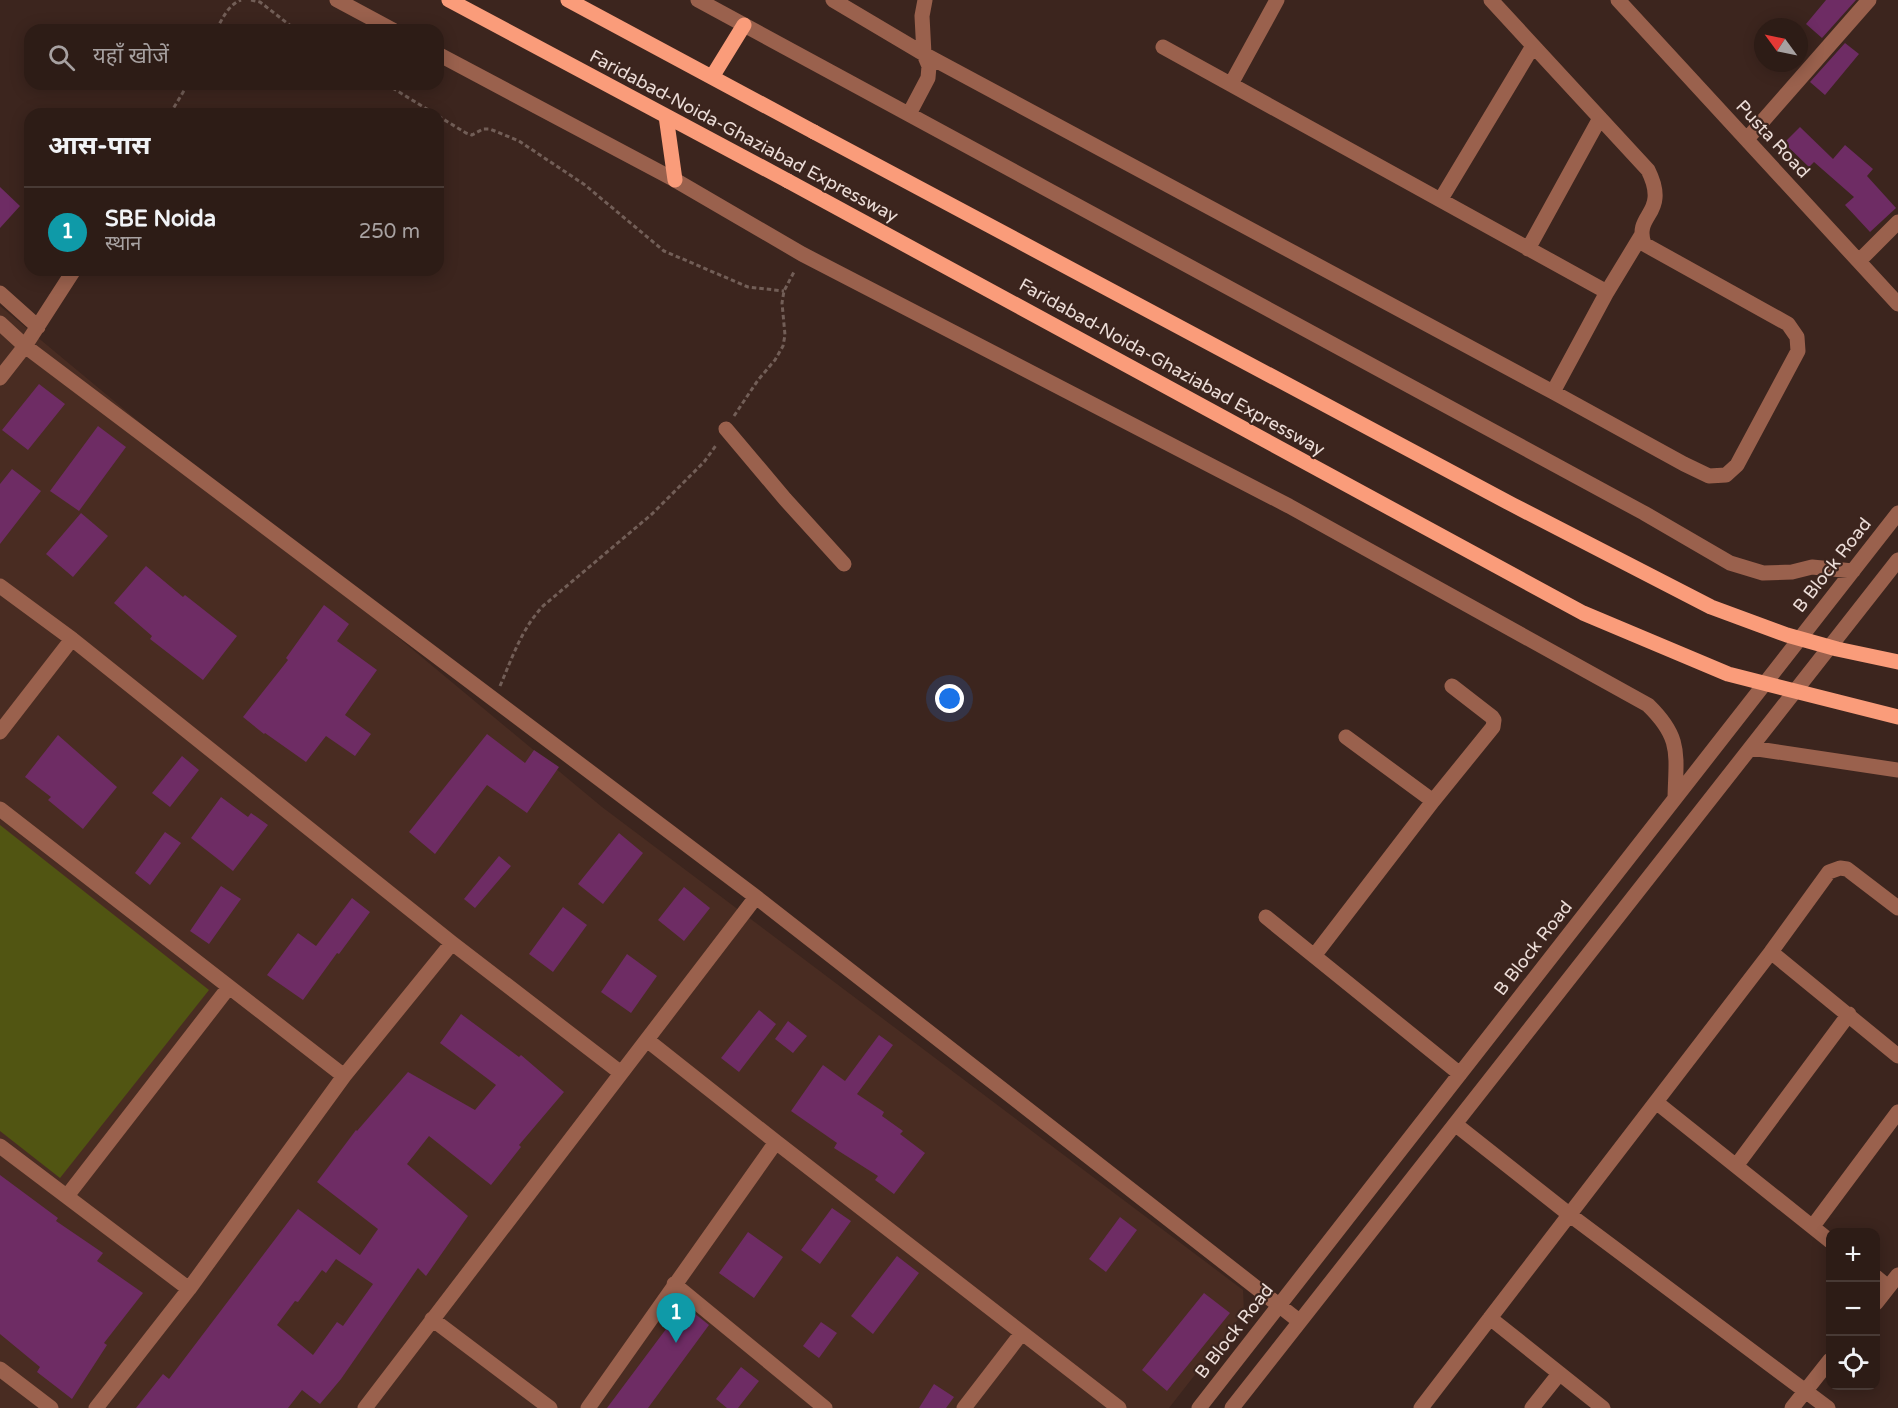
<!DOCTYPE html>
<html lang="hi">
<meta charset="utf-8">
<style>
body{margin:0;font-family:"Varela Round","Noto Sans Devanagari",sans-serif;background:#35251f;color:#f1f3f6}
.controls{position:absolute;right:18px;bottom:18px;display:grid;overflow:hidden;border-radius:12px;box-shadow:0 3px 15px #0003}
.controls button{width:54px;height:54px;display:grid;place-items:center;padding:0;border:0;border-bottom:2px solid #483a35;background:#2d1c16;color:#f1f3f6;font:30px sans-serif}
.compass{position:absolute;left:1754px;top:18px;width:54px;height:54px;border-radius:50%;background:#2d1c16;box-shadow:0 3px 15px #0003;rotate:303deg}
.you{position:absolute;left:950px;top:699px;width:21px;height:21px;margin:-15px;border:4px solid #fff;border-radius:50%;background:#1a73e8;box-shadow:0 0 0 9px #1a73e833}
.badge{display:grid;place-items:center;width:39px;height:39px;border-radius:50%;background:#1a73e8;color:#fff;font-size:20px;font-weight:700}
.pin{position:absolute;translate:-50% -50px;filter:drop-shadow(0 2px 3px #0008)}
.pin::after{content:'';position:absolute;top:32px;width:21px;height:18px;background:inherit;clip-path:polygon(0 0,100% 0,50% 100%)}
.list{margin:0;padding:0;list-style:none}
h2{display:flex;justify-content:space-between;align-items:center;height:78px;margin:0;padding:0 24px;font-size:26px}
h2 small{font-size:20px;font-weight:400;color:#a7a1a1}
.list li{display:grid;grid-template-columns:39px 1fr auto;gap:18px;align-items:center;box-sizing:border-box;height:90px;padding:0 24px;border-top:2px solid #483a35}
.list b{display:block;font-size:22px;white-space:nowrap}
.list p{margin:0;font-size:20px;white-space:nowrap;color:#a7a1a1}
.list em{font-size:20px;font-style:normal;color:#a7a1a1}
.icon{flex:none;width:33px;height:33px;fill:none;stroke:currentColor;stroke-width:2;stroke-linecap:round;stroke-linejoin:round}
.map{position:relative;flex:none;width:1898px;height:1408px;overflow:hidden}
.search{position:absolute;background:#2d1c16;box-shadow:0 3px 15px #0003;left:24px;top:24px;width:420px;height:66px;display:flex;align-items:center;gap:15px;box-sizing:border-box;padding:0 21px;border-radius:18px;color:#a7a1a1;font-size:22px}
.panel{position:absolute;background:#2d1c16;box-shadow:0 3px 15px #0003;left:24px;top:108px;width:420px;height:168px;border-radius:18px}
.map>svg:first-child{display:block}
.built{fill:#492c22}
.green{fill:#515512}
.building{fill:#6e2c64;fill-rule:evenodd}
.lines{fill:none;stroke-linecap:round;stroke-linejoin:round}
.path{stroke:#725e57;stroke-width:3;stroke-dasharray:4.5 3;stroke-linecap:butt}
.minor{stroke:#9a614d;stroke-width:15}
.major{stroke:#fa9c7a;stroke-width:15}
.major-bridge{stroke:#fa9c7a;stroke-width:15}
.labels{text-anchor:middle;stroke-width:4.5;stroke-linejoin:round;paint-order:stroke}
.street-label{font-size:18px;fill:#ecddd8;stroke:#3c251e}
</style>
<div class="map">
<svg width="1898" height="1408" viewBox="0 0 1898 1408">
<rect width="100%" height="100%" fill="#3c251e"/>
<!-- built -->
<path class="built" d="M0,306L602,807L1243,1290L1244,1312L1169,1408H0Z"/>
<!-- green -->
<path class="green" d="M0,825L209,990L60,1178L0,1131Z"/>
<!-- building -->
<path class="building" d="M1826,0H1856L1822,38L1806,24Z
M1845,43L1859,54L1825,95L1810,82Z
M1800,127L1833,159L1845,145L1873,169L1867,176L1896,208L1870,232L1845,205L1854,197L1814,162L1809,167L1784,143Z
M0,187L20,206L0,228Z
M39,384L65,404L28,450L2,430Z
M98,426L126,447L79,511L50,491Z
M12,469L41,491L0,544V484Z
M81,513L108,536L73,577L46,554Z
M146,566L183,597L185,595L237,636L203,680L150,639L152,636L114,603Z
M324,605L349,624L337,641L377,670L345,715L371,734L355,756L326,736L306,762L265,733L264,734L243,717L288,660L286,658Z
M487,734L525,763L534,750L559,767L527,813L487,785L435,854L409,832Z
M58,735L117,787L83,829L48,800L51,797L25,777Z
M182,756L199,770L170,807L152,793Z
M221,797L248,817L251,813L268,825L233,871L191,838Z
M165,832L181,843L150,885L135,873Z
M619,833L643,853L603,904L578,884Z
M499,856L511,866L475,908L464,899Z
M221,886L241,899L209,944L190,931Z
M684,887L710,908L684,941L658,920Z
M352,898L370,912L339,954L337,953L303,1000L267,975L298,933L316,946Z
M563,907L587,925L553,972L529,954Z
M627,954L657,976L631,1013L601,992Z
M759,1010L776,1024L739,1072L721,1058Z
M461,1014L519,1057L521,1055L564,1092L519,1145L521,1147L491,1185L429,1136L407,1164L468,1216L426,1276L418,1268L341,1379L320,1404L302,1390L288,1408H136L163,1374L169,1379L298,1209L360,1255L378,1229L317,1182L356,1130L357,1131L408,1072L475,1110L496,1085L440,1043ZM336,1259L373,1284L343,1326L337,1322L313,1355L277,1325L295,1301L298,1302L322,1270L326,1273Z
M788,1021L807,1036L793,1053L775,1039Z
M879,1035L893,1045L857,1094L884,1112L882,1116L903,1131L900,1134L925,1153L894,1194L875,1180L878,1176L834,1148L837,1143L791,1111L823,1065L845,1081Z
M0,1175L58,1218L56,1221L103,1253L97,1261L143,1293L104,1343L107,1345L72,1399L37,1372L40,1367L0,1334Z
M832,1208L851,1221L820,1264L801,1250Z
M1120,1217L1137,1230L1106,1272L1089,1259Z
M748,1232L783,1257L754,1298L719,1273Z
M897,1256L919,1273L873,1334L851,1316Z
M1204,1293L1230,1313L1167,1391L1142,1370Z
M684,1305L709,1325L648,1408H607Z
M821,1322L837,1333L819,1358L803,1346Z
M741,1367L759,1381L738,1408H727L716,1399Z
M934,1384L954,1397L946,1408H919Z"/>
<g class="lines">
<!-- path -->
<path class="path" d="M251,0L260,2L296,30
M216,30C223,18 228,5 241,0
M386,84L435,114
M170,114L188,84
M438,116L466,133L472,135L483,129H490L519,141L585,185L664,251L748,287L784,291
M734,416L758,380L775,360L783,346L785,335L782,303L784,291L795,270
M500,686C513,656 521,630 543,606L652,514L704,462L717,444"/>
<!-- minor -->
<path class="minor" d="M337,0L393,30
M698,0L1644,513L1730,563L1763,573L1792,572L1812,567L1853,571
M833,0L924,54L1553,392L1684,464L1709,476L1726,475L1737,465L1798,351L1797,337L1788,324L1644,244C1636,221 1654,216 1655,198C1656,188 1653,180 1648,170L1491,0
M1618,0L1898,304
M1163,47L1607,292
M438,54L675,180L802,254L1289,506L1648,705C1682,738 1676,754 1675,798
M1231,84L1277,0
M909,114L928,78L929,66L924,54L922,16L925,0
M1747,139L1869,0
M1441,199L1533,46
M1528,249L1600,118
M1859,261L1898,222
M0,293L38,327
M0,323L25,346L74,270
M0,378L25,346L756,897L1299,1321
M1553,392L1607,292L1641,236
M726,429L785,499L844,564
M0,586L72,639L452,943L621,1073
M0,732L72,639
M1346,737L1433,801
M1751,748L1898,770
M0,809L344,1076
M1266,917L1460,1074
M1771,952L1898,1056
M1314,956L1433,801L1493,727L1494,720L1492,717L1452,686
M647,1040L776,1142L1119,1408
M1656,1102L1830,1241
M1455,1124L1570,1215L1828,1408
M0,1146L189,1289
M1736,1166L1849,1014
M67,1196L229,987
M1813,1226L1898,1112
M1876,1277L1888,1287
M674,1284L825,1408
M1876,1303L1898,1275
M1490,1318L1603,1408
M432,1319L550,1408
M0,1369L51,1408
M96,1408L189,1289L344,1076L452,943
M365,1408L756,897
M588,1408L776,1142
M964,1408L1021,1334
M1199,1408L1898,513
M1232,1408L1898,560
M1421,1408L1771,952L1829,872L1840,868L1847,869L1898,908
M1532,1408L1559,1374
M1792,1408L1830,1360"/>
<!-- major -->
<path class="major" d="M449,0L788,181
M568,0L814,132
M712,77L744,25
M666,116L675,180"/>
<!-- major-bridge -->
<path class="major-bridge" d="M814,132L1513,505L1711,607L1787,635L1837,649L1898,662
M788,181L1583,613L1728,674L1898,717"/>
</g>
<g class="labels">
<!-- street labels -->
<g class="street-label">
<text transform="translate(744 136) rotate(28)" y="6">Faridabad-Noida-Ghaziabad Expressway</text>
<text transform="translate(1773 139) rotate(47)" y="6">Pusta Road</text>
<text transform="translate(1172 367) rotate(29)" y="6">Faridabad-Noida-Ghaziabad Expressway</text>
<text transform="translate(1832 565) rotate(-52)" y="6">B Block Road</text>
<text transform="translate(1533 948) rotate(-52)" y="6">B Block Road</text>
<text transform="translate(1234 1331) rotate(-52)" y="6">B Block Road</text>
</g>
</g>
</svg>
<div class="controls">
<button>+</button>
<button>−</button>
<button><svg class="icon" aria-label="locate" viewBox="0 0 24 24"><circle cx="12" cy="12" r="6"/><path d="M12 2v4M12 18v4M2 12h4M18 12h4"/></svg></button>
</div>
<svg class="compass" viewBox="-18 -18 36 36"><path d="M0-13l5 13h-10z" fill="#e53935"/><path d="M0 13l5-13h-10z" fill="#a7a1a1"/></svg>
<div class="you"></div>
<div class="pin badge" style="left:676px;top:1343px;background:#0f9aa8">1</div>
<div class="search"><svg class="icon" aria-label="search" viewBox="0 0 24 24"><circle cx="10" cy="10" r="6"/><path d="M15 15l6 6"/></svg>यहाँ खोजें</div>
<section class="panel">
<h2>आस-पास<small></small></h2>
<ul class="list">
<li><span class="badge" style="background:#0f9aa8">1</span><div><b>SBE Noida</b><p>स्थान</p></div><em>250 m</em></li>
</ul>
</section>
</div>
